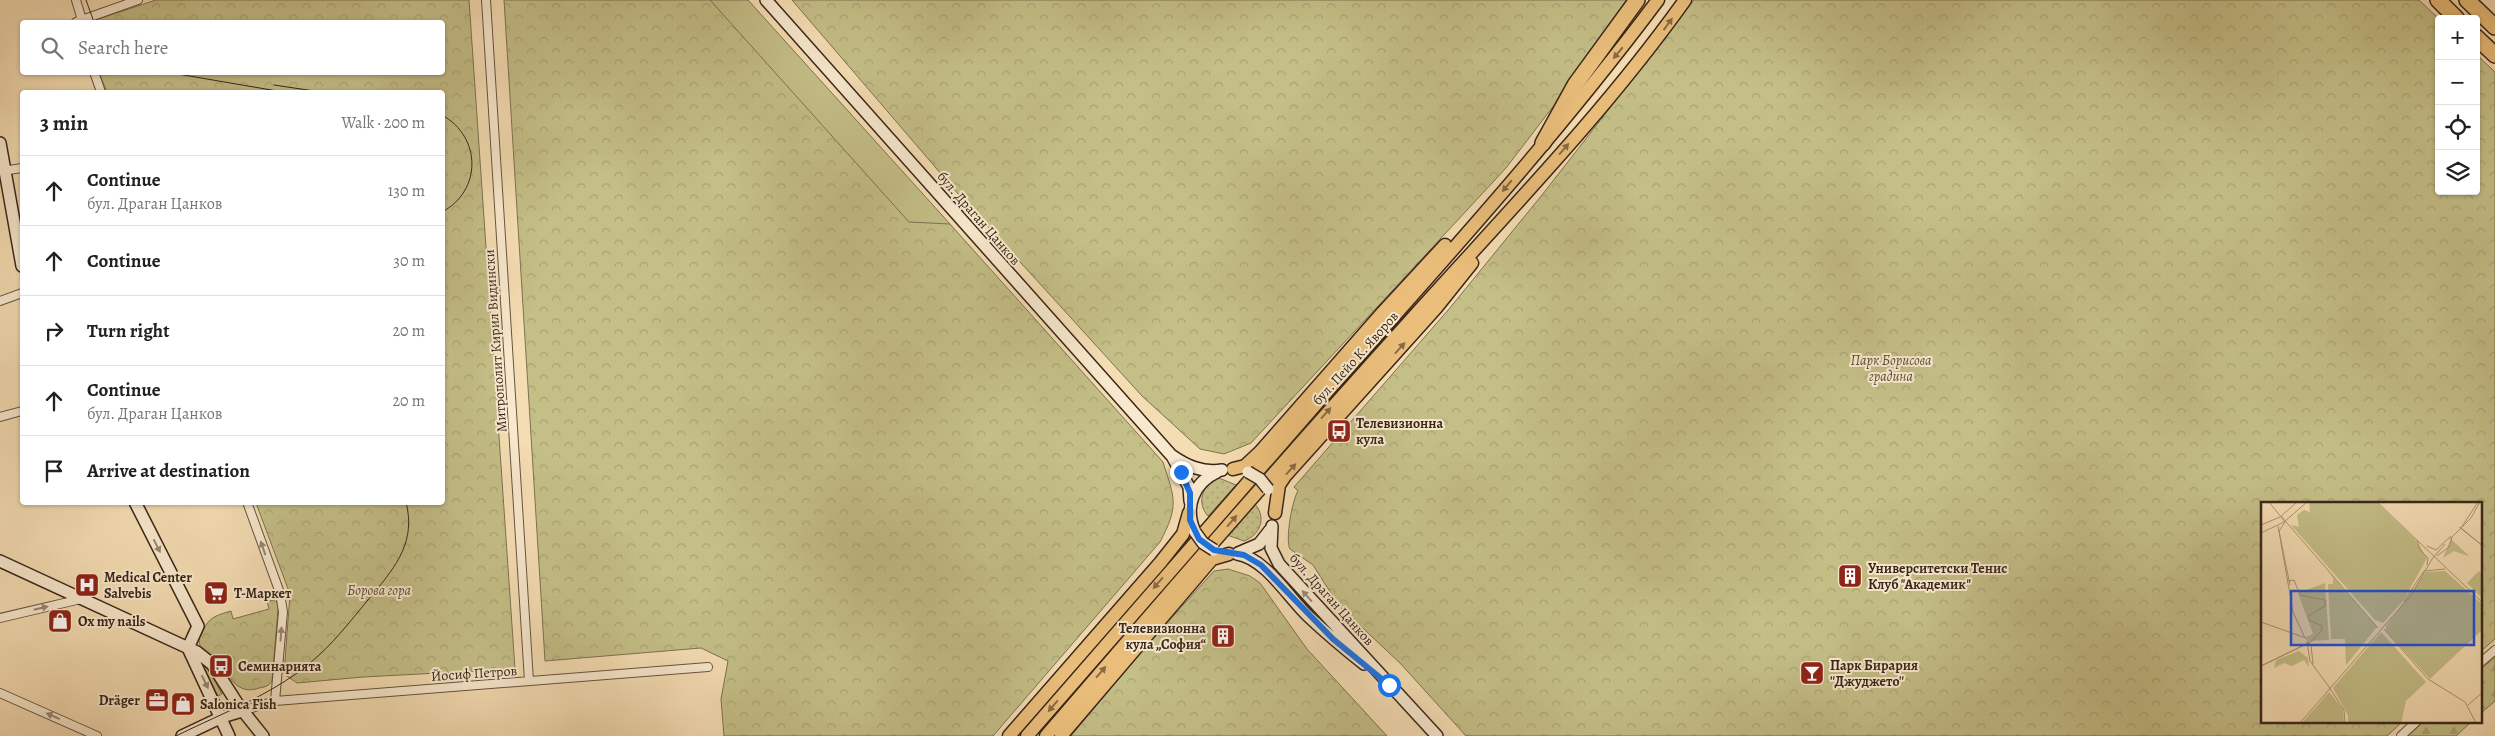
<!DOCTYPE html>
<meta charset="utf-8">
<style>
body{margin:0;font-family:Alegreya,serif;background:#f2f2f2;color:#202124}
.controls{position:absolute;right:15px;top:15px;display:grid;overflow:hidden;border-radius:5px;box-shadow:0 1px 4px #0004}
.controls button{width:45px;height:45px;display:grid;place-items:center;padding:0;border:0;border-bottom:1px solid #e0e0e0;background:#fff;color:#202124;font:25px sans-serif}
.stop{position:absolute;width:15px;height:15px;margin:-11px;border:4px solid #1a73e8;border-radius:50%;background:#fff}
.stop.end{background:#1a73e8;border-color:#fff;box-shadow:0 1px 5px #0008}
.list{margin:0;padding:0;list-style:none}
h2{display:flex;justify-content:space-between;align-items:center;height:65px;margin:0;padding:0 20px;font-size:21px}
h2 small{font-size:16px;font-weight:400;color:#757577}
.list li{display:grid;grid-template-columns:32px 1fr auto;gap:15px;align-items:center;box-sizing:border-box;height:70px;padding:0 20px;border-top:1px solid #e0e0e0}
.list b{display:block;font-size:19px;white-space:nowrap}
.list p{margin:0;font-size:16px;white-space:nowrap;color:#757577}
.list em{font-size:16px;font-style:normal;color:#757577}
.icon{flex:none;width:28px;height:28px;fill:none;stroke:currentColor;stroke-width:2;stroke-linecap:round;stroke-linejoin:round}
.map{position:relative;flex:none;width:2495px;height:736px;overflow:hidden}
.search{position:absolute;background:#fff;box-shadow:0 1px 4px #0004;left:20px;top:20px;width:425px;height:55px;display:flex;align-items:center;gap:12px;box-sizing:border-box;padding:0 18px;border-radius:5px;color:#757577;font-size:19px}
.panel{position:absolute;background:#fff;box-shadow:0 1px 4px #0004;left:20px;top:90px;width:425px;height:415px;border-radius:5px}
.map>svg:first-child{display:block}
.grass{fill:#c4be87;stroke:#7e7250}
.forest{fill:url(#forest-firs);stroke:#7e7250}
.park{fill:url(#park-crowns);stroke:#7e7250}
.garden{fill:url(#garden-dots);stroke:#7e7250}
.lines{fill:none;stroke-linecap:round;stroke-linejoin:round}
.street-casing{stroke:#685440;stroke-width:10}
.secondary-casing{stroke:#39261a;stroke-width:14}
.primary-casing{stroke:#39261a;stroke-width:15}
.highway-casing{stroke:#39261a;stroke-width:18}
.street{stroke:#f8e9ce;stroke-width:8}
.secondary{stroke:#f8e9ce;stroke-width:11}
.primary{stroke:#eabe7a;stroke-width:12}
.highway{stroke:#eabe7a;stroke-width:15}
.tram{stroke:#39261a;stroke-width:1}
.secondary-bridge-casing{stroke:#39261a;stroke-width:14;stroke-linecap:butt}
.secondary-bridge{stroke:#f8e9ce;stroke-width:11}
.oneway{fill:#896a45}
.oneway2{fill:#988874}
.route{stroke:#1a73e8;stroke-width:6}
.labels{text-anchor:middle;stroke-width:4;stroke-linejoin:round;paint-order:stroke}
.street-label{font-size:14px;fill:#39261a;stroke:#f8e9ce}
.park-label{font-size:14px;font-style:italic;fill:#5c4c35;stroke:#f8e9ce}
.poi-label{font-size:14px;font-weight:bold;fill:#39261a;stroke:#f8e9ce;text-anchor:start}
.inset-road{fill:none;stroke:#aa9476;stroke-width:1}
.view{fill:#1d4ed8;fill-opacity:0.15;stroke:#1d4ed8;stroke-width:2.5}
.inset-edge{fill:none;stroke:#39261a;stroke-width:2.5}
</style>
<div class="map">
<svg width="2495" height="736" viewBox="0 0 2495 736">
<defs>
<pattern id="forest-firs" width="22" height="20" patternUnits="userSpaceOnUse" patternTransform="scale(1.25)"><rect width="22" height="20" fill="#c4be87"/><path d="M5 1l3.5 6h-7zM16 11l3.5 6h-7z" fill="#a9a374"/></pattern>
<pattern id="park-crowns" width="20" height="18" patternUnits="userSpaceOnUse" patternTransform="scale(1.25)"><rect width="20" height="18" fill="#c4be87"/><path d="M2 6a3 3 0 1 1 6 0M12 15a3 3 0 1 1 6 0" fill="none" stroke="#a9a374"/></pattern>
<pattern id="garden-dots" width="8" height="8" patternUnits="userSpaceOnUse" patternTransform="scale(1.25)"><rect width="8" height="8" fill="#c4be87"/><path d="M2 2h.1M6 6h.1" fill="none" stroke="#a9a374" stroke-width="1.8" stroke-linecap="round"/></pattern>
</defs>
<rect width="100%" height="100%" fill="#f5ddb3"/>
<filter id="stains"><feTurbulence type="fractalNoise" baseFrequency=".004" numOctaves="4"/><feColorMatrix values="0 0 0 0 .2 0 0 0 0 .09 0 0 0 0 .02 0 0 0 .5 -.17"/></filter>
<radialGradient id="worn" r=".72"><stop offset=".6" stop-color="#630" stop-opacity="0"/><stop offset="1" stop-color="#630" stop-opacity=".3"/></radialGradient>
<!-- grass -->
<path class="grass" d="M710,0H748L950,224L929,256Z
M204,666H207L222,694L218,696L203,668Z"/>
<!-- forest -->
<path class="forest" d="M2495,657V701L2481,713V669Z
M2423,722H2471L2456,736H2408Z"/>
<!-- park -->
<path class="park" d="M156,0H469L515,669L363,677L297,683L284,674L290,594L256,503L442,502V92H107L99,73L442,72V22H89Z
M504,0H710L909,222L950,224L1163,462C1175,499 1179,506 1160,542L993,736H724L721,699L728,661L701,648L545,661Z
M792,0H1629L1555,104L1506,168L1251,443L1224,454L1200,449L1142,396L960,196Z
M1694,0H2419L2439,19V191H2476V54L2495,72V639L2481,651V503H2262V722H2402L2387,736H1466L1400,663L1339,606L1313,565L1290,549C1285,541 1292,500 1298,491L1294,487L1449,309L1542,195Z
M1228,569L1250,576L1260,583L1307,649L1387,736H1071L1138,655L1214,571Z
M273,600L278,603V609L272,681C269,686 265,687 259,688C237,696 230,676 217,662C210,655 198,650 199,639C208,619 210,617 231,611L233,619L269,609L267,601Z"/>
<!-- garden -->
<path class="garden" d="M1219,478L1236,485L1208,516C1196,502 1202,485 1219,478Z
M1255,504C1267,518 1260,535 1244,541L1227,535Z"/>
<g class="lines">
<defs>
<path id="street" d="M76,0L82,20
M486,0L529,681
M76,22L138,0
M94,72L101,92
M2,171L22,168
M0,301L22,293
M0,417L22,411
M247,502L280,593L283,612L275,701
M0,618L81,599
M2481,662L2495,650
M0,693L97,736
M242,711L275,701L708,667
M2401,736L2416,722"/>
<path id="secondary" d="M766,0L1171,455C1187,466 1202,473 1222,470
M0,143L22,266
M1172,456L1189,487L1190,501
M135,502L198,626L188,648
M1272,526L1271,548L1279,564L1437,736
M1195,532C1184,508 1193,483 1217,472
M1238,553L1259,544L1270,530
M1237,554C1265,558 1288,597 1308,616C1326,633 1345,649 1364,664
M0,561L197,652L212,664L239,706L263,736
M188,648L229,736
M182,736L222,717L242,711"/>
<path id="primary" d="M1233,469L1245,466L1260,452L1383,312L1445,245
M1275,513L1279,485L1285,476L1436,308L1472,263
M1009,736L1160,563L1183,534L1189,513
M1027,736C1129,620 1229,503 1331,387C1443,261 1557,135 1658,0
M1046,736C1165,597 1285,459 1408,323C1502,218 1603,115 1685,0
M1061,736L1212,559L1229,554"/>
<path id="highway" d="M2438,0L2457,19
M2467,0L2495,27
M2476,37L2495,55
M1543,143L1575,85L1637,0"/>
</defs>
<!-- street casing -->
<use href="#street" class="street-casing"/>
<!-- secondary casing -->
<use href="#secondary" class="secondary-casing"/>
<!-- primary casing -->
<use href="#primary" class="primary-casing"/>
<!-- highway casing -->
<use href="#highway" class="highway-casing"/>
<!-- street -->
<use href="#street" class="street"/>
<!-- secondary -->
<use href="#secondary" class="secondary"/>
<!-- primary -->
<use href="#primary" class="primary"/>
<!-- highway -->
<use href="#highway" class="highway"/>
<!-- tram -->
<path class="tram" d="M86,0L94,22
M166,72L283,92
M274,85L321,92
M442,115C482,137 482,191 442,212
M176,736C224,712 278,693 318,656C339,637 355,615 373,594C397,565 416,541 406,502"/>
<defs>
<path id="secondary-bridge" d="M1248,472L1260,479L1268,489
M1195,532L1203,543L1214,550"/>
</defs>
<!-- secondary-bridge casing -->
<use href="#secondary-bridge" class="secondary-bridge-casing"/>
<!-- secondary-bridge -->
<use href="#secondary-bridge" class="secondary-bridge"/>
</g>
<!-- one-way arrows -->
<defs><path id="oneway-solid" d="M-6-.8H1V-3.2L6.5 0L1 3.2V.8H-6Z" transform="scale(1.25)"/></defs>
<g class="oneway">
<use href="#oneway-solid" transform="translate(1668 24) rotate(-54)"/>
<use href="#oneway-solid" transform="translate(1618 53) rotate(130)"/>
<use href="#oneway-solid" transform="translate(1564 149) rotate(-49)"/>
<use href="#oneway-solid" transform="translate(1507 186) rotate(130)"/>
<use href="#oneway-solid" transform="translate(1400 348) rotate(-48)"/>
<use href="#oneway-solid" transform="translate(1326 413) rotate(-48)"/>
<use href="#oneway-solid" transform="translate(1291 469) rotate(-48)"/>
<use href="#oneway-solid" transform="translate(1232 521) rotate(-49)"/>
<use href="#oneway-solid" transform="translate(1158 583) rotate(131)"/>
<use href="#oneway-solid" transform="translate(1101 672) rotate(-49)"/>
<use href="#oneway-solid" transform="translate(1053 706) rotate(131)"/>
</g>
<g class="oneway2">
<use href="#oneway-solid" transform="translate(157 546) rotate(63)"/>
<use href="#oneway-solid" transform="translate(263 548) rotate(-109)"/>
<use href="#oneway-solid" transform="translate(1307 596) rotate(-132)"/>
<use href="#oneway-solid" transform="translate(41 608) rotate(-13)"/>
<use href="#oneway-solid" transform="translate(281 634) rotate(-86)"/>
<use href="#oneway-solid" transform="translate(205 682) rotate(64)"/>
<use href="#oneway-solid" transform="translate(53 716) rotate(-156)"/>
</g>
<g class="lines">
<!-- route -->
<path class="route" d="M1181,472L1190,493V520L1199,539L1214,550L1244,555L1261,565L1333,639L1389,685"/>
</g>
<!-- icons -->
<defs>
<symbol id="bus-square" viewBox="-11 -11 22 22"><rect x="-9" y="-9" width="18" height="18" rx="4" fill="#8f2418" stroke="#f8e9ce"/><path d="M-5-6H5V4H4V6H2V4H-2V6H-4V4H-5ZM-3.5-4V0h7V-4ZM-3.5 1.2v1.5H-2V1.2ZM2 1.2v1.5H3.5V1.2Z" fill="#fff"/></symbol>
<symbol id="building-square" viewBox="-11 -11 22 22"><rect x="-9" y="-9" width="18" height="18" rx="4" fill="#8f2418" stroke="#f8e9ce"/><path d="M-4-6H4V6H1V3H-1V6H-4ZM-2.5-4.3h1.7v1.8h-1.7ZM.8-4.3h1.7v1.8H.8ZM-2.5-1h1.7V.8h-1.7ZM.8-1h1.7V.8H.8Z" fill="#fff"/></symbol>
<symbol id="hospital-square" viewBox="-11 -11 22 22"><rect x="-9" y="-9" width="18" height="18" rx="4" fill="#8f2418" stroke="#f8e9ce"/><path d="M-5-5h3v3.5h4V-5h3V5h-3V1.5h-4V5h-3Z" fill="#fff"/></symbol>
<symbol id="supermarket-square" viewBox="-11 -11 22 22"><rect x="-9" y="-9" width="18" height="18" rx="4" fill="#8f2418" stroke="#f8e9ce"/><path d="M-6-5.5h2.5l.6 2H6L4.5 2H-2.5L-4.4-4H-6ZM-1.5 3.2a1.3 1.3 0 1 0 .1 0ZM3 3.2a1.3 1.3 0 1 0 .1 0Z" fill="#fff"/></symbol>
<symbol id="shop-square" viewBox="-11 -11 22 22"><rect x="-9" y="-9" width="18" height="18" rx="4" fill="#8f2418" stroke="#f8e9ce"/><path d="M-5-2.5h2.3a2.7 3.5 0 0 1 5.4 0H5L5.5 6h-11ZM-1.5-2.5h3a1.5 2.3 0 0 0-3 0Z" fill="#fff"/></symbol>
<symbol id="bar-square" viewBox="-11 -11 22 22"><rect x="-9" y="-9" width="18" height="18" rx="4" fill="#8f2418" stroke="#f8e9ce"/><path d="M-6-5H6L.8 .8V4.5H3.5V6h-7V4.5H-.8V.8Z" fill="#fff"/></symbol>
<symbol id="office-square" viewBox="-11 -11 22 22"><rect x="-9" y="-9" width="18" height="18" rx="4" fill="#8f2418" stroke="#f8e9ce"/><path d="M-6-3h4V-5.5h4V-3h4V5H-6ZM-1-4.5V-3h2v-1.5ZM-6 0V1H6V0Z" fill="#fff"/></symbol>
</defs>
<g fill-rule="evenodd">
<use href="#bus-square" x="1325" y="417" width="28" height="28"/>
<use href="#building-square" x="1836" y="562" width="28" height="28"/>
<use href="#hospital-square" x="73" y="571" width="28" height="28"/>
<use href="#supermarket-square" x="202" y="579" width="28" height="28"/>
<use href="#shop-square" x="46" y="607" width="28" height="28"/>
<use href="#building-square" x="1209" y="622" width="28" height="28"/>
<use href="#bus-square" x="207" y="652" width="28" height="28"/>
<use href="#bar-square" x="1798" y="659" width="28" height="28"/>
<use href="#office-square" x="143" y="686" width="28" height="28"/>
<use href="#shop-square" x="169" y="690" width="28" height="28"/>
</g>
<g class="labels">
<!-- street labels -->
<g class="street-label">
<text transform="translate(979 218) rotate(49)" y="5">бул. Драган Цанков</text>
<text transform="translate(495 341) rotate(-94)" y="5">Митрополит Кирил Видински</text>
<text transform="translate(1355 358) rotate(-48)" y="5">бул. Пейо К. Яворов</text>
<text transform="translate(1332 599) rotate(48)" y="5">бул. Драган Цанков</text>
<text transform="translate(474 673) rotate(-4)" y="5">Йосиф Петров</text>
</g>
<!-- park labels -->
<g class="park-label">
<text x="1891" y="365">Парк Борисова<tspan x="1891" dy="16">градина</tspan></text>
<text x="379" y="595">Борова гора</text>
</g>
<!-- poi labels -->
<g class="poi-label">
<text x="1356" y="428">Телевизионна<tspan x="1356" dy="16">кула</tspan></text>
<text x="1868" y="573">Университетски Тенис<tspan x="1868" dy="16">Клуб "Академик"</tspan></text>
<text x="104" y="582">Medical Center<tspan x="104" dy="16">Salvebis</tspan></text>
<text x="234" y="598">Т-Маркет</text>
<text x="78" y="626">Ox my nails</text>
<text x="1206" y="633" text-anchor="end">Телевизионна<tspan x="1206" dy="16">кула „София“</tspan></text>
<text x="1830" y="670">Парк Бирария<tspan x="1830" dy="16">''Джуджето''</tspan></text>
<text x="238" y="671">Семинарията</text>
<text x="140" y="705" text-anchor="end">Dräger</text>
<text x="200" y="709">Salonica Fish</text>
</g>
</g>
<!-- overview -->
<g transform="translate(2261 502)">
<rect width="221" height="221" fill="#f5ddb3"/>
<path d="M190,37L208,54H207L193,49L182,56Z" fill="#c4be87"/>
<path d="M48,0H115L154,37L166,56L142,99L122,121L114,118L30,23L38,25L36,13L43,8L49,10ZM66,68L116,125L85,163L84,137H70L67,82H72V76ZM184,69L221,102V128L169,177L125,129V124L165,70ZM218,69L221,72V96L206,81ZM64,81L68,138L49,139L45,135L52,132L37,91ZM120,130L165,180L145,199L140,221H87V213L72,186ZM38,149L47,156L48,165L43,158L31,164L23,161L13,166L15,158ZM68,190L82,207L83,221H41Z" fill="#c4be87"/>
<path class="inset-road" d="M8,0L24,20L18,29L29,83M116,0L222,101M217,0L200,26L222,44M20,14L117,126M0,23L19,15L36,0M17,24L32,110L44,136M198,25L222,44M0,31L23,20L46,0M189,37L210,16L219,0M156,38L159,48L167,56L166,63M166,44L175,48L190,34M176,54L188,45L191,35M143,99L163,69L184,67M0,120L45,136L50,143L52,162M123,127L167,177L204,200L215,221M46,140L49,159L68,185M0,164L48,141M0,164L51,139L61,128L60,123L49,119L47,114L64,104V98L39,93L33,78L27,79M68,185L83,208L84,221M207,203L222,190M39,221L151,92L171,57L184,42"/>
<path class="view" d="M30,89H213V143H30Z"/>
<rect width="221" height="221" class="inset-edge"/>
</g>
<rect width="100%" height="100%" filter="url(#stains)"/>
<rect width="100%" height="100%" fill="url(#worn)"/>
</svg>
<div class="controls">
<button>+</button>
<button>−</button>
<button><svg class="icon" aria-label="locate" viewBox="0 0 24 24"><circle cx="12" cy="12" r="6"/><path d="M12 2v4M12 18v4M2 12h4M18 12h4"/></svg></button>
<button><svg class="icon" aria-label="layers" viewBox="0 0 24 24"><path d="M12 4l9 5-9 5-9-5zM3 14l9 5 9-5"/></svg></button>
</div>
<div class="stop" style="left:1389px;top:685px"></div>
<div class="stop end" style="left:1181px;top:472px"></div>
<div class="search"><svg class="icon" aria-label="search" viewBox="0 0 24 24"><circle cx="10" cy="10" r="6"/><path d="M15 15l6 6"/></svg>Search here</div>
<section class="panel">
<h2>3 min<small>Walk · 200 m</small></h2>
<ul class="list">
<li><svg class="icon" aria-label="ahead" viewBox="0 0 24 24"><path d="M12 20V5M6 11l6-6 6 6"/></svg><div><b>Continue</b><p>бул. Драган Цанков</p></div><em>130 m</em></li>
<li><svg class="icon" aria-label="ahead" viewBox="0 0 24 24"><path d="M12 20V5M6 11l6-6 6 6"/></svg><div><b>Continue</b></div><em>30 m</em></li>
<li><svg class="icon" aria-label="right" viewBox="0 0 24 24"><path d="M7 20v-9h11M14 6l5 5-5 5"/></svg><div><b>Turn right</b></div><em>20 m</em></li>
<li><svg class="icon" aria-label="ahead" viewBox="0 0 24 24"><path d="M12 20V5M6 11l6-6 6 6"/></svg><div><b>Continue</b><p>бул. Драган Цанков</p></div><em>20 m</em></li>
<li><svg class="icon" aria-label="arrive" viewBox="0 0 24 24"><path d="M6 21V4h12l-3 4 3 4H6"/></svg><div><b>Arrive at destination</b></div></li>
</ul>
</section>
</div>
